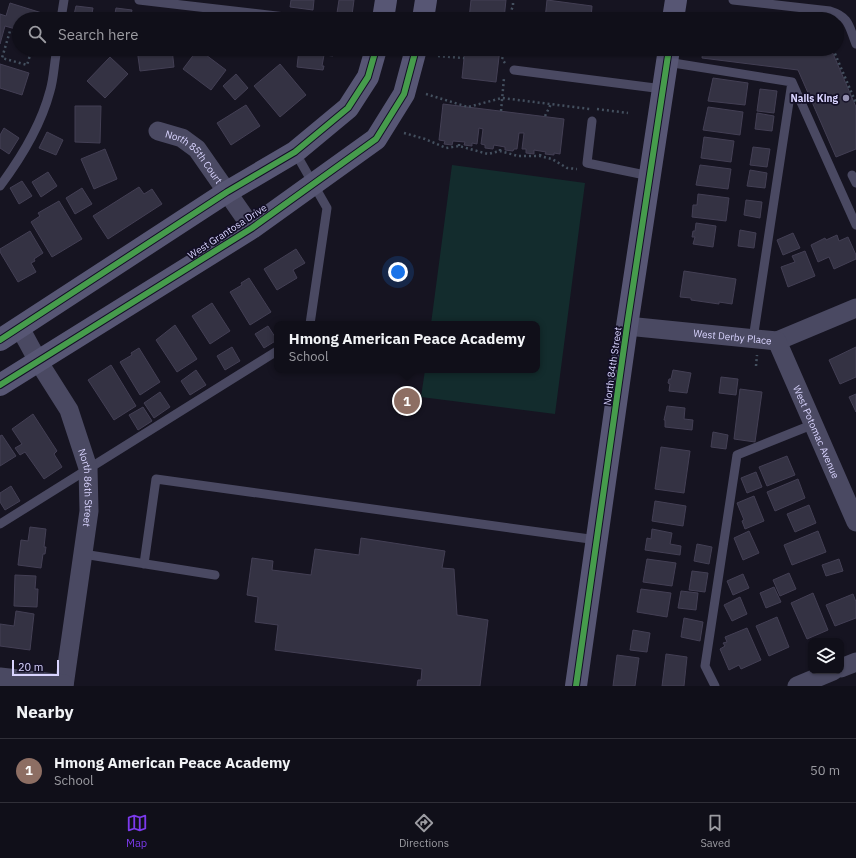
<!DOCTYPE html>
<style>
body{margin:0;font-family:"IBM Plex Sans",sans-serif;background:#191822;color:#f1f3f6}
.controls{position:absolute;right:12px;bottom:12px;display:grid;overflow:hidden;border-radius:8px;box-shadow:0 1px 3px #0004}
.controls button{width:36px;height:36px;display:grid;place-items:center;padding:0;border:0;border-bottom:1px solid #302f38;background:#100f19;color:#f1f3f6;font:20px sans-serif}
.scale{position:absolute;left:12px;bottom:10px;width:47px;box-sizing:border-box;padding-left:4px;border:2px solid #d9d4ff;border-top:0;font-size:11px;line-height:14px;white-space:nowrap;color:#d9d4ff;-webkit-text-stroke:3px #130f26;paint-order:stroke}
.you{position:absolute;left:398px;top:272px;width:14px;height:14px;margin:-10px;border:3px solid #fff;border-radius:50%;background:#1a73e8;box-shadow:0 0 0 6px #1a73e833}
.badge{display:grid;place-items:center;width:26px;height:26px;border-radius:50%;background:#7c3aed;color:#fff;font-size:13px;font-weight:700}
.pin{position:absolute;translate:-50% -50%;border:2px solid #fff;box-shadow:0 1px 4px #0006}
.popup{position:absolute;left:274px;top:321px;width:266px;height:52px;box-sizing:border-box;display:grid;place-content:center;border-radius:8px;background:#100f19;filter:drop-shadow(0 1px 3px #0005);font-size:13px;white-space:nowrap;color:#9c9ca2}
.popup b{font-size:15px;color:#f1f3f6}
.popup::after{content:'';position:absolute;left:50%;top:100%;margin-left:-8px;border:8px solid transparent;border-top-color:#100f19}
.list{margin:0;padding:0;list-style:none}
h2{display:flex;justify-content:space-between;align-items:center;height:52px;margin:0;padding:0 16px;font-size:17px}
h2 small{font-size:13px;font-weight:400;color:#9c9ca2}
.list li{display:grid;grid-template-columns:26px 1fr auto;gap:12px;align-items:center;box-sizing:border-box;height:64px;padding:0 16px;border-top:1px solid #302f38}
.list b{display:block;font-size:15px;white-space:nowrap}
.list p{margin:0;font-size:13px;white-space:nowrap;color:#9c9ca2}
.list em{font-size:13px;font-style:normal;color:#9c9ca2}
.icon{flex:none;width:22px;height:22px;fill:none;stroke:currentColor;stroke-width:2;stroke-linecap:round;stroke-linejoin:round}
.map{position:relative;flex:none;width:856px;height:686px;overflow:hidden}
.search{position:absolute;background:#100f19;box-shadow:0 1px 3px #0004;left:12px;right:12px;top:12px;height:44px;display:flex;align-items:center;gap:10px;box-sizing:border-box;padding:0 14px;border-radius:22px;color:#9c9ca2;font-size:15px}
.sheet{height:116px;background:#100f19}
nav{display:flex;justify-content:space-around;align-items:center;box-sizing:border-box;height:56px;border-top:1px solid #302f38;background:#100f19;font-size:11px;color:#9c9ca2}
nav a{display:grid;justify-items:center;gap:2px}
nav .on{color:#7c3aed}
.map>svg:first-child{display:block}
.green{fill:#132c2d}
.building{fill:#343243;stroke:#433f54}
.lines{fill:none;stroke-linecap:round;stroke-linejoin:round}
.path{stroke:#44505f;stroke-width:2.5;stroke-dasharray:2 3;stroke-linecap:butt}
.lane{stroke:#4a4962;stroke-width:9}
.street{stroke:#4a4962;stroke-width:19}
.secondary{stroke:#575674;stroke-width:22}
.cycleway-casing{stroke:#130f26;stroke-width:8}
.cycleway{stroke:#469c4c;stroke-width:6}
.poi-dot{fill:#9591b1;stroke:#130f26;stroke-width:1.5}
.labels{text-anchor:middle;stroke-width:3.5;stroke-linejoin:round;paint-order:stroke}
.poi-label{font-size:10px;font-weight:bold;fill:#d9d4ff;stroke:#130f26;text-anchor:end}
.street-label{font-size:10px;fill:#d9d4ff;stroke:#130f26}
</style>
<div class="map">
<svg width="856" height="686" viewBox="0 0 856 686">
<rect width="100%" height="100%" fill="#161421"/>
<!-- green -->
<path class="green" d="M452,165L585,183L555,414L421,397L425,370H537V324H431Z"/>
<!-- building -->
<path class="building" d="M291,0H314L313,10L290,7Z
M339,0H354L352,15L337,13Z
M471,0H506L504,19H469Z
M547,0L592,6L591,19H545Z
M10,3L42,13L40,19H19V30L5,26L0,44V14L6,16Z
M76,6L93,8L91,19H73Z
M116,8L132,10L130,19H114Z
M35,49H49L48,54L34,50Z
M137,49H172L174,67L140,71Z
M198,49L226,70L211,90L183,69Z
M299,49H334L333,56L324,55L322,66H324L323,70L297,67Z
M465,49H500L496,82L462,78Z
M703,49H831L856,107V149L836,157L798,70L702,58Z
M110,57L128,74L105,98L87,81Z
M0,64L29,73L22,95L0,88Z
M280,64L306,95L280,117L254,86Z
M236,74L248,88L235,100L223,86Z
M713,78L748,83L745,105L708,101Z
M760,89L777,91L774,113L757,111Z
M443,104L564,119L560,154L554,153V155L545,154L546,152L534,150V154L526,153V149H522L524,133H519L517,149H514L513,151L505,150V147L494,145L493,149L485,148V145L481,144L483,129L479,128L477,144L472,143V146L464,145L465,142L453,141L452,145L444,144L445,141L439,140Z
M246,105L260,126L231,145L217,123Z
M75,106H101L100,143L75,142Z
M708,107L743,112L740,135L703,130Z
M757,113L774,116L772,131L755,129Z
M4,128L19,138L9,154L0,148V135Z
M47,132L63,140L56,155L39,148Z
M704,137L734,141L731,162L701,158Z
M753,147L770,149L767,167L750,165Z
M105,149L117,179L94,189L81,159Z
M700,165L731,169L728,189L696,185Z
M750,170L767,173L765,188L747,186Z
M48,172L57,186L41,197L32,182Z
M22,181L32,196L19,204L10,188Z
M139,187L144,194L152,189L162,204L108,239L93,216Z
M82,188L92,204L75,214L66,198Z
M698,194L729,198L726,221L692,217L693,205H697Z
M746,200L762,202L760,218L744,215Z
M59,201L82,239L52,257L31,222L40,216L38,213Z
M696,223L716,226L713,247L693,244L695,237H692L693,231H695Z
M740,230L756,233L754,248L738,246Z
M30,231L43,253L34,259L35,261L31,263L36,272L18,282L0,252V249Z
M793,233L800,248L783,255L777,240Z
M837,235L839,241L848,237L856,255V259L834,269L829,257L818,262L811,245L825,238L826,240Z
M296,249L305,263L293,270L297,278L277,290L264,269Z
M805,251L815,276L788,287L781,267L795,262L792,256Z
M684,271L736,279L732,304L719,302V304L691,300V298L680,297Z
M249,278L271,312L250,325L230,292L242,285L241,283Z
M212,303L230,331L210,344L192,316Z
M175,325L197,359L177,372L156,340Z
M268,326L277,340L264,348L255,334Z
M232,347L240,361L225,370L217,356Z
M856,347V377L840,384L829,360Z
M139,348L160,382L140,395L120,362L132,355L131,353Z
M111,365L136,406L114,420L88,380Z
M196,370L206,385L190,395L181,381Z
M673,370L691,373L687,393L669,391L670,384L668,383L669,379H671Z
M721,377L738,379L736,395L719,393Z
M740,389L762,392L755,442L734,439Z
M160,392L170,407L154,418L144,403Z
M856,394V412L849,397Z
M667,406L685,408L684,419L693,420L692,430L665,427V420H664Z
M143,407L152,421L138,430L129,415Z
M33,414L57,451L54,454L62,467L44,479L25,452L20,455L15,448L22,444L12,429Z
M713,432L728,435L726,449L711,447Z
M2,435L16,456L0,466V436Z
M661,447L690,451L684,493L655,489Z
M787,456L795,475L767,486L759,467Z
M756,472L762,487L747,493L741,478Z
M798,479L805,498L775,511L767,492Z
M11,486L20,501L5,510L0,502V493Z
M754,496L764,521L745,529L742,521L744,520L737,503Z
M655,501L686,506L683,526L652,521Z
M809,505L816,523L795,532L787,514Z
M30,527L46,529L44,547H46L45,554H43L41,568L18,565L21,540L28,541Z
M652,529L672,533L670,544L681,546L680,555L645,550L647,538L651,539Z
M749,531L759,553L743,560L734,538Z
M818,531L826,552L792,565L784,545Z
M361,538L445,551L442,568L454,569L457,615L488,620L480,686H417L418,680H421L422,669L275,650L278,625L255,622L258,597L247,595L252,558L273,561L272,570L311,575L315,549L359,555Z
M697,544L712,547L709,564L694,561Z
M647,559L676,563L672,586L643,582Z
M839,559L843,571L826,576L822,565Z
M692,571L708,573L705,592L689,590Z
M789,573L796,589L780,596L773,580Z
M743,574L749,588L733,595L727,581Z
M15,575L36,576L35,589H38L37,607L14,606Z
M774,587L781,602L766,608L760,593Z
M641,589L671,593L667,617L637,612Z
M681,591L698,593L696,610L678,608Z
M813,593L828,630L807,639L791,603Z
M853,594L856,602V618L835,626L826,605Z
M740,597L747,614L732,621L724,605Z
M16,611L34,614L30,650L0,646V624L14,626Z
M777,617L789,647L769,656L756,626Z
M684,618L703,622L700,641L681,637Z
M747,628L761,660L741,669L739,665L729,670L720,649L725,646L723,643L727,642L725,637Z
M633,630L650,633L647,652L630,650Z
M666,654L687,657L684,686H662Z
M617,655L639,658L635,686H613Z"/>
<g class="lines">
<!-- path -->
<path class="path" d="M445,15L469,18
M701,18L706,19
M508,19L513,6V0
M19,34L10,31L2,58L27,65L32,49
M833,49L856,103
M438,56L464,58
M505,63L502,59L506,49
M426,94L468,107L502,98L590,109
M597,109L628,113
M501,111L504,78
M545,116L551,104
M404,133L425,139L446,148L459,146L488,154L500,151L518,156H540L552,159L567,168L577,169
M459,146V142
M500,151V146
M540,156L541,151
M756,366L757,355"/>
<!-- lane -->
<path class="lane" d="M139,0L302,19
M733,0L830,11C850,17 849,27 856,44
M61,19L64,0
M667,62L792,82L856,225
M514,70L663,89
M592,121L587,163L650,176
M295,152L327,208L310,324
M852,175L856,183
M0,186C21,158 41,125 50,91C54,78 54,63 57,49
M753,339L792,82
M0,524L277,351
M83,554L215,575
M144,564L156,479L597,540
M715,686L705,666L737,455L814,424"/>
<!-- street -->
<g class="street">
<path id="s1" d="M158,131L182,138L197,149L252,228"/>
<path id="s2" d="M627,326L777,341L856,308"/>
<path id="s3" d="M20,328L38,361L69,410L88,468L89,511L64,686"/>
<path id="s4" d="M777,341L856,522"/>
<path d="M841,668L856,662"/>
<path d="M0,677L64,684"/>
<path d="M797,686L833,671"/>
</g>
<!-- secondary -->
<path class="secondary" d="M383,19L386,0
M423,19L426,0
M673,19L676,0
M0,340L227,192L295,152L348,108L368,77L376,49
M0,385L252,228L376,139L404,94L416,49
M576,686L627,326L669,49"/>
<defs>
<path id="cycleway" d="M0,340L227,192L295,152L348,108L368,77L376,49
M0,385L252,228L376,139L404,94L416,49
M576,686L627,326L669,49"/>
</defs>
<!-- cycleway casing -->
<use href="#cycleway" class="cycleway-casing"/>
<!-- cycleway -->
<use href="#cycleway" class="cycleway"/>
</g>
<!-- markers -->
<circle class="poi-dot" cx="846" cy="98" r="4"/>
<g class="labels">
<!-- poi labels -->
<g class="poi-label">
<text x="838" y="102">Nails King</text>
</g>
<!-- street labels -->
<g class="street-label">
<text dy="4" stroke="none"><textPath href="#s1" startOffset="46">North 85th Court</textPath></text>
<text transform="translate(227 231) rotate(-33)" y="4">West Grantosa Drive</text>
<text dy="4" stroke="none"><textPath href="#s2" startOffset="106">West Derby Place</textPath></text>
<text transform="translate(612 366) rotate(-82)" y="4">North 84th Street</text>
<text dy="4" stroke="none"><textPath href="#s4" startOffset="99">West Potomac Avenue</textPath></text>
<text dy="4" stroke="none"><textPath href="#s3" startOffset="176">North 86th Street</textPath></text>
</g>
</g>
</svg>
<div class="controls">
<button><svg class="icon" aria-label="layers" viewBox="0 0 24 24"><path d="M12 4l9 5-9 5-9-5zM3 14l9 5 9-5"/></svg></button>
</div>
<div class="scale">20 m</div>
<div class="you"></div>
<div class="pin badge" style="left:407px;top:401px;background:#8d6e63">1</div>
<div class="popup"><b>Hmong American Peace Academy</b>School</div>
<div class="search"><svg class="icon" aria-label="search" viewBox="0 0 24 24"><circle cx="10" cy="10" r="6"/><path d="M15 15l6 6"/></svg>Search here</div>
</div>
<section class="sheet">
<h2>Nearby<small></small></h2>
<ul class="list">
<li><span class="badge" style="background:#8d6e63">1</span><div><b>Hmong American Peace Academy</b><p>School</p></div><em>50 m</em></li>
</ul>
</section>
<nav>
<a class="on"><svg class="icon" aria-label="map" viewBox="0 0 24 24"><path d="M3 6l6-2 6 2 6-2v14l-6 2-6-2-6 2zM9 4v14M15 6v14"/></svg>Map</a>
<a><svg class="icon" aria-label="directions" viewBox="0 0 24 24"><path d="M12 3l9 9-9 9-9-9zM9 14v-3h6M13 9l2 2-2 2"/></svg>Directions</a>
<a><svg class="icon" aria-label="saved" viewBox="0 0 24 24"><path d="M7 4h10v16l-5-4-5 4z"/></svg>Saved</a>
</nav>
